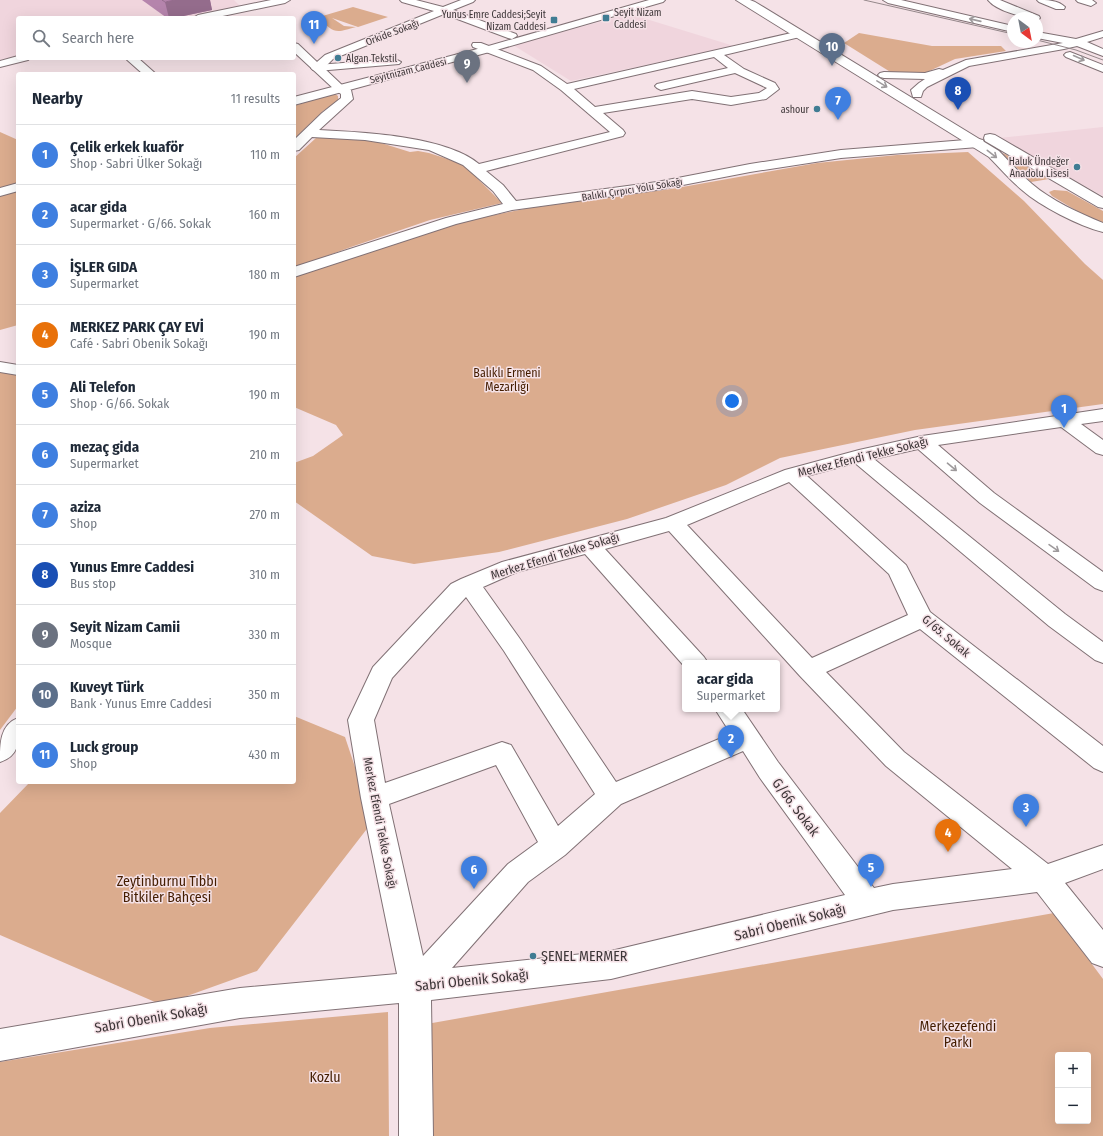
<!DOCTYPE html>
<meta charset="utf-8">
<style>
body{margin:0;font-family:"Fira Sans Condensed",sans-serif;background:#f6f6f7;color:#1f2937}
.controls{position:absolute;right:12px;bottom:12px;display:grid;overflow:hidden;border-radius:4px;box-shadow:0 4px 16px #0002}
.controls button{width:36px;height:36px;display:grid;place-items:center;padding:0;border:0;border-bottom:1px solid #e0e1e3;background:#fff;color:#1f2937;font:20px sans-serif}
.compass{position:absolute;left:1007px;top:12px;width:36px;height:36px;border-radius:50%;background:#fff;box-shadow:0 4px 16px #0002;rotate:148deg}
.you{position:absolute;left:732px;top:401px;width:14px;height:14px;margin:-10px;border:3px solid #fff;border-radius:50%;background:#1a73e8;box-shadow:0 0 0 6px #1a73e833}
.badge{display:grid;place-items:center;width:26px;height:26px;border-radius:50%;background:#111827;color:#fff;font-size:13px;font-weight:700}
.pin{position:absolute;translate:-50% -33px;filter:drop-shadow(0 1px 2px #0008)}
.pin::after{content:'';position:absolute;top:21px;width:14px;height:12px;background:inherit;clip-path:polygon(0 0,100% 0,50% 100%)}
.popup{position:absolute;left:682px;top:660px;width:98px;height:52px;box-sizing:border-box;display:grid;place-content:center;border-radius:4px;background:#fff;filter:drop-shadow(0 1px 3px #0005);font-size:13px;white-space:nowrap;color:#747a83}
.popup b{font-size:15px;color:#1f2937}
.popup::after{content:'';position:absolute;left:50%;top:100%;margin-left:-8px;border:8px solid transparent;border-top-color:#fff}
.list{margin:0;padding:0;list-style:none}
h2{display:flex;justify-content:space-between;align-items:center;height:52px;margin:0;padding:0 16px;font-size:17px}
h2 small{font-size:13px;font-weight:400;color:#747a83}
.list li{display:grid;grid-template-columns:26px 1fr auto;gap:12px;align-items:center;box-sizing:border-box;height:60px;padding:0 16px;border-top:1px solid #e0e1e3}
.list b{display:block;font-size:15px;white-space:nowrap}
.list p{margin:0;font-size:13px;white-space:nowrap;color:#747a83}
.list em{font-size:13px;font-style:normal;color:#747a83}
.icon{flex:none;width:22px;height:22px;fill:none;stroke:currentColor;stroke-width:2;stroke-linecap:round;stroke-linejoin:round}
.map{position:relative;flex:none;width:1103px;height:1136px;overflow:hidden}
.search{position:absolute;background:#fff;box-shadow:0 4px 16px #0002;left:16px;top:16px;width:280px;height:44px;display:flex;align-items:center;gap:10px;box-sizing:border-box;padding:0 14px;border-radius:4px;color:#747a83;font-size:15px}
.panel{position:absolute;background:#fff;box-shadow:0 4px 16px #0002;left:16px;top:72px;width:280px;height:712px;border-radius:4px}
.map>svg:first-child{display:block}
.built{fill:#f0d5dd}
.green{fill:#dbac8e;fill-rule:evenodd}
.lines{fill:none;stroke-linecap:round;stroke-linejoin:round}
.minor-casing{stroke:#817175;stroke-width:2}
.major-casing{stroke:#817175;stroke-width:2}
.minor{fill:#fff;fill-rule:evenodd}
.major{fill:#fff;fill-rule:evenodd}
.tram{stroke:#95888b;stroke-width:1}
.wall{fill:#b584ac}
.shaded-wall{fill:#946c8c}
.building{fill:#d39ac8;stroke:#946c8c}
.oneway{stroke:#9e9a9c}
.poi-dot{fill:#407c93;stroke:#f5e2e7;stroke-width:1.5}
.labels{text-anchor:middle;stroke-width:3;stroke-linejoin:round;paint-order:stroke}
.far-poi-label{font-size:10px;fill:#3d3638;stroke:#f5e2e7;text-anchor:end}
.far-street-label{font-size:10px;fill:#3d3638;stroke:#f5e2e7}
.park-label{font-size:12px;fill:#441d00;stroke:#f5e2e7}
.street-label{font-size:12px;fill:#3d3638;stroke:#f5e2e7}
.near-street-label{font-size:14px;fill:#3d3638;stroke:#f5e2e7}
.near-park-label{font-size:14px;fill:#441d00;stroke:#f5e2e7}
.near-poi-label{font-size:14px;fill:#3d3638;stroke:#f5e2e7;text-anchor:start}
</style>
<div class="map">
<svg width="1103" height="1136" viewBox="0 0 1103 1136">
<rect width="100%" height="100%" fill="#f5e2e7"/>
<!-- built -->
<path class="built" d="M0,0H234L241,7L186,18H18V56L0,60Z
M630,14L734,46L571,81L513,45Z
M1103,127V196L999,138Z"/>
<!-- green -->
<path class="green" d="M353,7L388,17L358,27L332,18L344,26L356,27C336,33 333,34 319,17Z
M859,33L932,46H1001L1006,51L955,59L923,74L892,73L844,43Z
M334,93L338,96V101L323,111L294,139V106Z
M0,132L18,140V183L0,188Z
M362,137L410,152L418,151L429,153L463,164L502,203L430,220L351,247L294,268V158L316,138Z
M968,152L1024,201L1085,264L1103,280V404L915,430L780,458L726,485L627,519L499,552L414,564L372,556L294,501V463L313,456L343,435L336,425L294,407V274L377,245L470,220L529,208L671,189L817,163L897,155Z
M1002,153L1005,154L1049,179L1031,182Z
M18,190V325L0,330V196Z
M1054,190L1067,191L1103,211V223L1082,214L1052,196L1049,192Z
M0,372L18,374V706L0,730Z
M294,716L345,737L373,821L257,971L162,1005L0,935V813L30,782H294Z
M1054,913L1103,979V1136H425L421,1025ZM1058,1055H1088V1121H1058Z
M388,1012L389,1136H0V1062L210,1028Z"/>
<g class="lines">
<defs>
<path id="minor" d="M271,0H290L285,3L213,18H193L198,15Z
M400,0H416L443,7L461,0H475L473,2L453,10L516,34L517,36L512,39L508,38L444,14L333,59L324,68L343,86L351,90L353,99L319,130C361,132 446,136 479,164L610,132L561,90L533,70L473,47L472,45L473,43H481L541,66L567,84L800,31L805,34L804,36L724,55L744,69L775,83L779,89L766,99L731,105L692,99L603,113L623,130L625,133L623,136L486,171L503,185L516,201L657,182L750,164L841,150L978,139L983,140L984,143L983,146L978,147L841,158L750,172L657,190L512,210L456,224L294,277V267L446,218L503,204L493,191L463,165L429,150L365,140L312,137L299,150L294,151V140L322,113L341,98V94L335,90L294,52V43L298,44L317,62L325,55L434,11L402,2ZM714,57L728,68L657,84L655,86L657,88L661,90L735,73L767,88L759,93L731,97L692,91L595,107L574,89Z
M883,0H901L1013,26V32L888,3Z
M988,0H1000L1039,16L1040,18L1037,21V18C1023,18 997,11 988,0Z
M1037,0C1047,0 1058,0 1065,7L1064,9H1056L1039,2Z
M1076,0H1092L1096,3L1091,6L1078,2Z
M1103,31V37L1087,42L1103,49V56L1077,46L1064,49L969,66L927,87L923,91L921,97H913L911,90L919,83L925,79L884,78L880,77L878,75L880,73L884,72L925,73L939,69L943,70L966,60L1063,43L1037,38V32L1076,39Z
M1070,52L1103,65V72L1066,57L1064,55L1066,53Z
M18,56V58H30L28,60L0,67V61Z
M125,58H138L156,74H143Z
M0,362L18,365V375L0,372Z
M1103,409V421L1081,424L1103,440V455L1096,453L1061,427L938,445L994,493L1103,572V591L1095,588L980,503L918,449L874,459L1065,614L1103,642V663L1095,660L1049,626L855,463L807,476L906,565L930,612L1103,746V772L1094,768L920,629L826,672L904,752L1048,864L1103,845V869L1065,883L1103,930V967L1092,963L1037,892L893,910L611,979L431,1000L433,1136H399V1003L240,1018L0,1061V1029L240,988L397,974L361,798L348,720L373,667L451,584L461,579L502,562L666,518L785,470L859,450L922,436ZM789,482L889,574L908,615L812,658L687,525ZM669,531L800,676L886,766L1012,869L893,884L874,888L778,762L742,709H715L731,734L616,782L520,639L483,587L517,572L585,554L685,667V663H708L704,657L605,549ZM466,597L504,651L595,794L558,826L511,745L502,742L385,783L374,720L392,678ZM743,751L760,778L845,895L611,951L452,968L528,882L565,855L621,804ZM496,765L538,842L508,864L423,956L389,804Z
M18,718C18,738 22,755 0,762C0,743 0,725 18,718Z"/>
<path id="major" d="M649,0H665L663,2L493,51L294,105V97L485,47Z
M736,0H750L755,2L999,151C1010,162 1020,174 1032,184C1052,201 1079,213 1103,223V232C1079,226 1040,206 1022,190C1010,180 1000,168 989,157Z
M395,59L401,62L399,64L317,71L313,70L311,68L313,66L317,65Z
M990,134L995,135L1103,198V208L1098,207L985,141L984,138L985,135Z
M18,183V191L0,196V188Z"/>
</defs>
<!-- minor casing -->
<use href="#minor" class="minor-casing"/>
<!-- major casing -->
<use href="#major" class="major-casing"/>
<!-- minor -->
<use href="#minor" class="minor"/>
<!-- major -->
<use href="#major" class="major"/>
<!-- tram -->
<path class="tram" d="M864,0L1013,34
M1037,40L1076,50L1103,60"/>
</g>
<!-- wall -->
<path class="wall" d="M142,0H210L212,10L174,18H167Z"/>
<!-- shaded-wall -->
<path class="shaded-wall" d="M175,0H210L212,10L174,18H169L165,2Z"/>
<!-- building -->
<path class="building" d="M162,0H175L165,2Z"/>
<!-- one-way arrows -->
<defs><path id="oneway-shaft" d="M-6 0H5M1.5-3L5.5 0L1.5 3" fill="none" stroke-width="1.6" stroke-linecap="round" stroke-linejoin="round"/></defs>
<g class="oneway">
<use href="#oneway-shaft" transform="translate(975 20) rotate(-167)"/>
<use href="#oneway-shaft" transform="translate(1079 58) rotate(24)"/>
<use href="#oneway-shaft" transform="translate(882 84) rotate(31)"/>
<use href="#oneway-shaft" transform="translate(992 154) rotate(38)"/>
<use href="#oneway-shaft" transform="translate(952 467) rotate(40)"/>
<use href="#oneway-shaft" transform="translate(1054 548) rotate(35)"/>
</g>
<!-- markers -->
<g class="poi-dot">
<rect x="602" y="14" width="8" height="8" rx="2"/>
<rect x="550" y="16" width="8" height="8" rx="2"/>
<circle cx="338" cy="58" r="4"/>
<circle cx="817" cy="109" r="4"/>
<circle cx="1077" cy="167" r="4"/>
<circle cx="533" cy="956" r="4"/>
</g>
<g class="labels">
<!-- far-poi labels -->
<g class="far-poi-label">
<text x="614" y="16" text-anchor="start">Seyit Nizam<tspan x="614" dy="12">Caddesi</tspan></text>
<text x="546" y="18">Yunus Emre Caddesi;Seyit<tspan x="546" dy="12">Nizam Caddesi</tspan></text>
<text x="346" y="62" text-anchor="start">Algan Tekstil</text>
<text x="809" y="113">ashour</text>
<text x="1069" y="165">Haluk Ündeğer<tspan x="1069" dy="12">Anadolu Lisesi</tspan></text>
</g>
<!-- far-street labels -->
<g class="far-street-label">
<text transform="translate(392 32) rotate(-21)" y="4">Orkide Sokağı</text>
<text transform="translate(408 70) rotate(-14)" y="4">Seyitnizam Caddesi</text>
<text transform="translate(632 189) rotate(-9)" y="4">Balıklı Çırpıcı Yolu Sokağı</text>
</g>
<!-- park labels -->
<g class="park-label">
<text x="507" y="377">Balıklı Ermeni<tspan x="507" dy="14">Mezarlığı</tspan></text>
</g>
<!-- street labels -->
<g class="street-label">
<text transform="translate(863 457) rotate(-14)" y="4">Merkez Efendi Tekke Sokağı</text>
<text transform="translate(555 556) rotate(-17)" y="4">Merkez Efendi Tekke Sokağı</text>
<text transform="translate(946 636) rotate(40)" y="4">G/65. Sokak</text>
<text transform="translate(380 823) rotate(79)" y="4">Merkez Efendi Tekke Sokağı</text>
</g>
<!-- near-street labels -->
<g class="near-street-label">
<text transform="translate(796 807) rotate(53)" y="5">G/66. Sokak</text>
<text transform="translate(790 922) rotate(-14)" y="5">Sabri Obenik Sokağı</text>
<text transform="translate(472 980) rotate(-6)" y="5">Sabri Obenik Sokağı</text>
<text transform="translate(151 1018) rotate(-10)" y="5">Sabri Obenik Sokağı</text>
</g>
<!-- near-park labels -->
<g class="near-park-label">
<text x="167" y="886">Zeytinburnu Tıbbı<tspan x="167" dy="16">Bitkiler Bahçesi</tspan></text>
<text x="958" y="1031">Merkezefendi<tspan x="958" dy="16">Parkı</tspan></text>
<text x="325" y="1082">Kozlu</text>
</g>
<!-- near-poi labels -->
<g class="near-poi-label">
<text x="541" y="961">ŞENEL MERMER</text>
</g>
</g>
</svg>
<div class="controls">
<button>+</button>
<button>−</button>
</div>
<svg class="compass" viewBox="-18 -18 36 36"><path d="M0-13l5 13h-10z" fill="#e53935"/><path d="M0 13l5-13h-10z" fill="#747a83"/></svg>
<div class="you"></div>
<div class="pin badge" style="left:1064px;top:428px;background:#3f7fe0">1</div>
<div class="pin badge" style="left:731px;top:758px;background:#3f7fe0">2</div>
<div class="popup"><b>acar gida</b>Supermarket</div>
<div class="pin badge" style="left:1026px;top:827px;background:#3f7fe0">3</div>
<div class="pin badge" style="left:948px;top:852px;background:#e8710a">4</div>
<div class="pin badge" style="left:871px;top:887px;background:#3f7fe0">5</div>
<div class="pin badge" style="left:474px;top:889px;background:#3f7fe0">6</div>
<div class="pin badge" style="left:838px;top:120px;background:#3f7fe0">7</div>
<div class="pin badge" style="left:958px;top:110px;background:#1a4fb4">8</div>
<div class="pin badge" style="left:467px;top:83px;background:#6b7280">9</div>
<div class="pin badge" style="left:832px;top:66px;background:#5c6f8a">10</div>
<div class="pin badge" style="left:314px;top:44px;background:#3f7fe0">11</div>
<div class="search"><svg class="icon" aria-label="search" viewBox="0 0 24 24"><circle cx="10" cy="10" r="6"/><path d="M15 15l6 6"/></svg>Search here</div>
<section class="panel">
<h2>Nearby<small>11 results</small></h2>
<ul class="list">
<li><span class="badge" style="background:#3f7fe0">1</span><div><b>Çelik erkek kuaför</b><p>Shop · Sabri Ülker Sokağı</p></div><em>110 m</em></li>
<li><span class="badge" style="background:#3f7fe0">2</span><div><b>acar gida</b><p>Supermarket · G/66. Sokak</p></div><em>160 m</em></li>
<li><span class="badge" style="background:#3f7fe0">3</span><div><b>İŞLER GIDA</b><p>Supermarket</p></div><em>180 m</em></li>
<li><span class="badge" style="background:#e8710a">4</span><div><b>MERKEZ PARK ÇAY EVİ</b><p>Café · Sabri Obenik Sokağı</p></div><em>190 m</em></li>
<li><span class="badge" style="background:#3f7fe0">5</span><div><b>Ali Telefon</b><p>Shop · G/66. Sokak</p></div><em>190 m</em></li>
<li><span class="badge" style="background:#3f7fe0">6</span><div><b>mezaç gida</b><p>Supermarket</p></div><em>210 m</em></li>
<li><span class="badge" style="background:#3f7fe0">7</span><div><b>aziza</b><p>Shop</p></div><em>270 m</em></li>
<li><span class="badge" style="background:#1a4fb4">8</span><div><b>Yunus Emre Caddesi</b><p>Bus stop</p></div><em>310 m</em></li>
<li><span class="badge" style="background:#6b7280">9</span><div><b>Seyit Nizam Camii</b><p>Mosque</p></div><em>330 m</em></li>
<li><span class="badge" style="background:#5c6f8a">10</span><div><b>Kuveyt Türk</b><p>Bank · Yunus Emre Caddesi</p></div><em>350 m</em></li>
<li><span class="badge" style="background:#3f7fe0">11</span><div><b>Luck group</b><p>Shop</p></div><em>430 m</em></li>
</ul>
</section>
</div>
